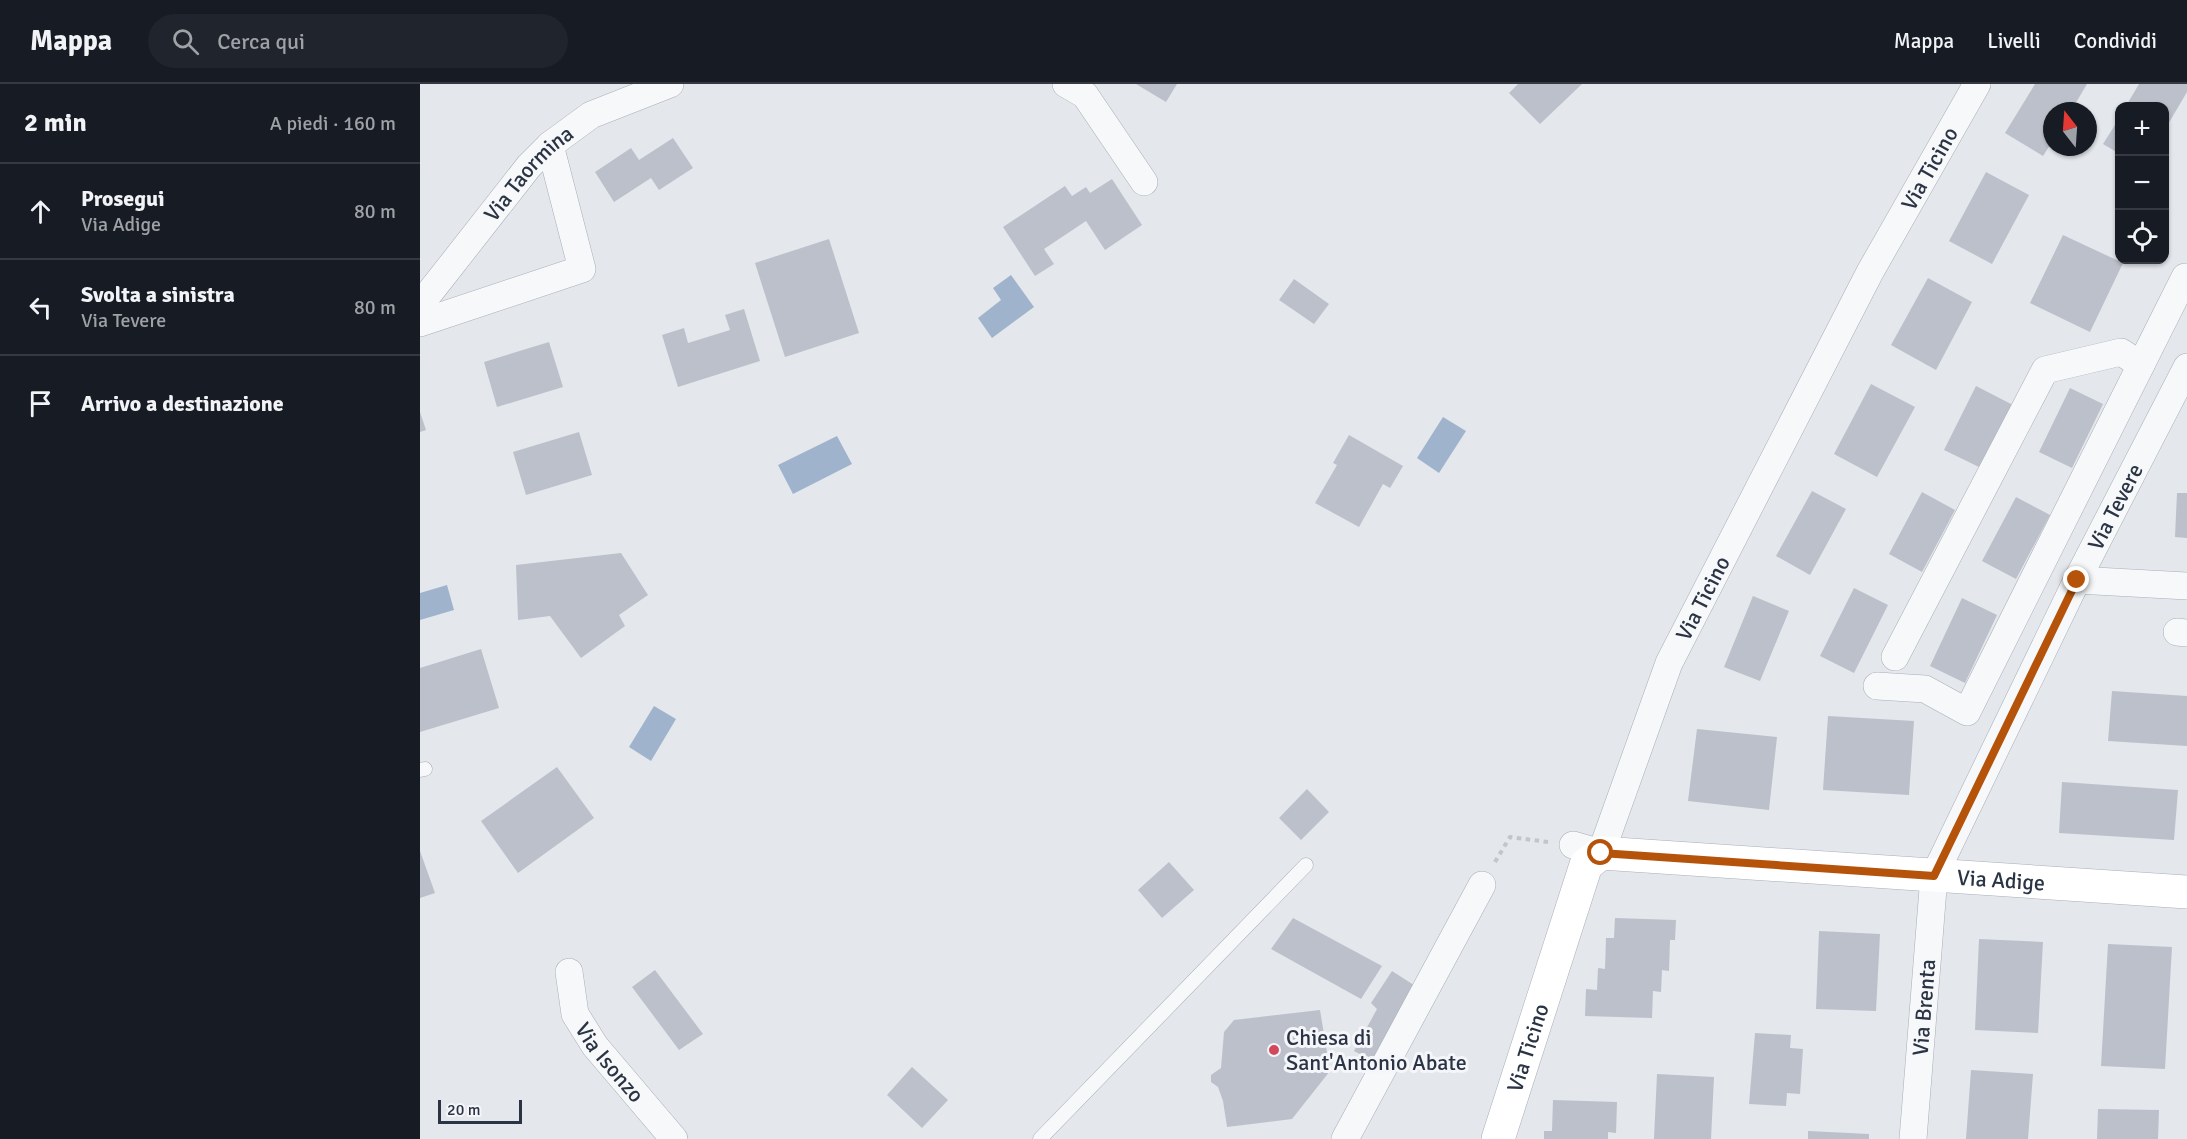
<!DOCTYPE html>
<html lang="it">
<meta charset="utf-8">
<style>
body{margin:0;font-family:Signika,sans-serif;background:#20242c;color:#f1f3f6}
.controls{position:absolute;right:18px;top:18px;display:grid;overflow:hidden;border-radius:12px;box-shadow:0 2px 4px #0004}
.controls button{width:54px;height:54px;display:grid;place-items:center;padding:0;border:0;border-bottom:2px solid #363941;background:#171b24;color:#f1f3f6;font:30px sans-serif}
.compass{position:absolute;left:1623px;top:18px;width:54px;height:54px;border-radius:50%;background:#171b24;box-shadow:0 2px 4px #0004;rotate:343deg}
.scale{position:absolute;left:18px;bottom:15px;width:84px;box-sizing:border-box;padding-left:6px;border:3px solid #2b3445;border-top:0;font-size:16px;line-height:21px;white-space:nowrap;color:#2b3445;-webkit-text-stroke:4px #f4f6f9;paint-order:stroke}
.stop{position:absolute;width:18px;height:18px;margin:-14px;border:4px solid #b45309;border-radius:50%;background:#fff}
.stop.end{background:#b45309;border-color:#fff;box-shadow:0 2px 6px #0008}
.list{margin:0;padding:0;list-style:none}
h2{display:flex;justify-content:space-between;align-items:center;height:78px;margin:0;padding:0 24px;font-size:26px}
h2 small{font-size:20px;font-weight:400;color:#9ea1a6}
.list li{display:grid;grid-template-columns:39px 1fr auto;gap:18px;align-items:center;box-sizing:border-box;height:96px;padding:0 24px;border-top:2px solid #363941}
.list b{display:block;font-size:22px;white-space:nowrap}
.list p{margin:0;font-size:20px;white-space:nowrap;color:#9ea1a6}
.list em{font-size:20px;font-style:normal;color:#9ea1a6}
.icon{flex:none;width:33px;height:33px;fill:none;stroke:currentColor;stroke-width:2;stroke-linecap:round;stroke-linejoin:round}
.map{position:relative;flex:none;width:1767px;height:1055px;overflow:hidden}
header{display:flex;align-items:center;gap:36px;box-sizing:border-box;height:84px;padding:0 30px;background:#171b24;border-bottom:2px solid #363941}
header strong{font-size:28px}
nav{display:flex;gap:33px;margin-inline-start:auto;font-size:21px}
.search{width:420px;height:54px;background:#20242c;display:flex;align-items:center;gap:15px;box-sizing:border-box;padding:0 21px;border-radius:33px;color:#9ea1a6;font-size:22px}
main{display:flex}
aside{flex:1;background:#171b24}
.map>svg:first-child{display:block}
.water{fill:#9fb4cc}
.building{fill:#bbc0ca}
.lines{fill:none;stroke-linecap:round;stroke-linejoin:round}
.lane-casing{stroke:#a9aeb7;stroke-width:15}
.street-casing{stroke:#a9aeb7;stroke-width:28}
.secondary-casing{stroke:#a9aeb7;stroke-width:34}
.path{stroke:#c2c5cb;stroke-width:4;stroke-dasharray:4.5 4.5;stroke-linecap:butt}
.lane{stroke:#f7f8fa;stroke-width:14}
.street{stroke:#f7f8fa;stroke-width:27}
.secondary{stroke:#fff;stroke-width:33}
.route{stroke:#b45309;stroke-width:8}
.poi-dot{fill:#d1495b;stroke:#f4f6f9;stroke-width:2}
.labels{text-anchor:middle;stroke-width:6;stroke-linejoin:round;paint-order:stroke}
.street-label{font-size:22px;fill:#2b3445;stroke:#f4f6f9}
.poi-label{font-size:22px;fill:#2b3445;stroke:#f4f6f9;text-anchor:start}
</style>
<header>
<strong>Mappa</strong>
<div class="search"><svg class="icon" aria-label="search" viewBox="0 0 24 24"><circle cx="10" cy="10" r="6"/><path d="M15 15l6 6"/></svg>Cerca qui</div>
<nav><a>Mappa</a><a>Livelli</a><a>Condividi</a></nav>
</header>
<main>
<aside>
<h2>2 min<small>A piedi · 160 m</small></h2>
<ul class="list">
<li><svg class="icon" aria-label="ahead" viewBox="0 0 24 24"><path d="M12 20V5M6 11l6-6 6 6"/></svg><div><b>Prosegui</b><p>Via Adige</p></div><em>80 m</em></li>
<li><svg class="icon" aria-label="left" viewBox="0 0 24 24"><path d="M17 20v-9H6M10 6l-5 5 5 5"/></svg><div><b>Svolta a sinistra</b><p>Via Tevere</p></div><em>80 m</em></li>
<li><svg class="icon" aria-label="arrive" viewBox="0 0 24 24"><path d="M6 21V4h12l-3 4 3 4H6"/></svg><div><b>Arrivo a destinazione</b></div></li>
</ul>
</aside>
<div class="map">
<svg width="1767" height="1055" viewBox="0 0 1767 1055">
<rect width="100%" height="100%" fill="#e4e7ec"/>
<!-- water -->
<path class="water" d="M591,191L614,223L572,254L558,234L581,216L573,204Z
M1023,333L1046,347L1019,389L997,374Z
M417,352L432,380L373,410L358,381Z
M27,501L34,526L0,536V509Z
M234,622L256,635L231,677L209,663Z"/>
<!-- building -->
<path class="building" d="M716,0H757L746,18Z
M1098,0H1162L1120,40L1089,9Z
M1615,0H1667L1651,27H1632V58L1623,72L1585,49Z
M1719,0H1767V8L1744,47V22H1706Z
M1700,33V70L1683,60Z
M253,54L273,84L239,106L231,94L194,118L175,88L211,64L219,76Z
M1566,88L1609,111L1572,180L1529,157Z
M692,95L722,141L685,166L666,137L624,165L634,180L615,192L583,143L645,102L652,112L666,103L670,109Z
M1643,151L1703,179L1670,248L1610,219Z
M409,155L439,249L365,273L335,179Z
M1508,194L1552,218L1516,286L1471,261Z
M874,195L909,220L894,240L859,216Z
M324,225L340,277L258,303L242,251L264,244L268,259L310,246L305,231Z
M129,258L143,303L77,323L64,278Z
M1451,300L1495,323L1457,393L1414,370Z
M1556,302L1593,321L1561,384L1524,366Z
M1650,304L1683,320L1652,384L1619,368Z
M0,328L6,346L0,348Z
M159,348L172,391L106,411L93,368Z
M929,351L983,382L970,404L963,400L939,443L895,419L917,381L913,379Z
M1392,407L1426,425L1390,491L1356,472Z
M1502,408L1535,426L1502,488L1469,470Z
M1757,409H1767V454L1755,453Z
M1596,413L1630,431L1596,495L1562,477Z
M201,469L228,511L199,531L205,542L161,574L130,532L98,536L96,481Z
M1434,504L1468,521L1434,589L1400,572Z
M1333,512L1369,527L1340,597L1304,583Z
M1542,514L1577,531L1545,599L1510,582Z
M61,565L79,624L0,648V584Z
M1692,607L1767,612V662L1688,657Z
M1408,632L1494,637L1489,711L1403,706Z
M1277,645L1357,653L1349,726L1268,717Z
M137,683L174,734L98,789L61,737Z
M1642,698L1758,706L1754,756L1639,749Z
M887,705L909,728L881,756L859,734Z
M0,767L15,809L0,814Z
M749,778L774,806L742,834L718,806Z
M873,834L962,882L941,915L851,865Z
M1195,834L1256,836L1255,856H1250L1249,887L1242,886L1241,908L1233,907L1232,934L1165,932L1166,905L1177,906L1178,884L1185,885L1186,854H1194Z
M1399,847L1460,850L1456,927L1396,925Z
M1559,855L1623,858L1618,949L1555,946Z
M1688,860L1752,863L1745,985L1681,982Z
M235,886L283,950L259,966L212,903Z
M972,887L1000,905L959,980L934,967L957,925L951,919Z
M900,926L910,987L872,1035L807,1043L803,1017L798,1003L791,998V991L801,984L804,948L814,936Z
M1335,949L1371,951L1370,964L1383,965L1380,1010L1367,1009L1366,1022L1329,1020Z
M492,983L528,1016L502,1044L467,1011Z
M1551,986L1613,990L1608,1055H1546Z
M1237,990L1294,993L1291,1055H1234Z
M1133,1016L1197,1018L1196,1049L1188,1048V1055H1124V1047H1132Z
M1678,1025L1739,1026L1738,1055H1677Z
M1388,1047L1449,1050V1055H1388Z"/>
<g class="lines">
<defs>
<path id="lane" d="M0,686L5,685
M620,1055L886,781"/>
<g id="street">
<path d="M646,0L665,11L724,98"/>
<path id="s1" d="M0,221L109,82L130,61L171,31L250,0"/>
<path d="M0,239L162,185L130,61"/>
<path d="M1657,496L1767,502"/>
<path d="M1757,548L1767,549"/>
<path d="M1475,573L1625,286L1701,268L1721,281"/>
<path d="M1457,602L1505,605L1547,628L1765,193L1767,194"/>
<path id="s2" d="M1153,761L1181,769L1249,579L1450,188L1557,0"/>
<path id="s3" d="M149,888L155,930L175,962L254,1055"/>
<path d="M925,1055L1062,801"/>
<path id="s4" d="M1493,1055L1514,792L1657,496L1767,283"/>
</g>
<g id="secondary">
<path id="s5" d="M1078,1055L1166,781L1181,769L1767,808"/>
</g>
</defs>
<!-- lane casing -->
<use href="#lane" class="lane-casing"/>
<!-- street casing -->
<use href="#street" class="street-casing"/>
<!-- secondary casing -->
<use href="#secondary" class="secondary-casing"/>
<!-- path -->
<path class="path" d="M1075,778L1090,753L1128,758"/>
<!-- lane -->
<use href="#lane" class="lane"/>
<!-- street -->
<use href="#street" class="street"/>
<!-- secondary -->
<use href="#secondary" class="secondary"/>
</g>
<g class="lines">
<!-- route -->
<path class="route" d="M1181,769L1514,792L1657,496"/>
</g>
<!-- markers -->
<circle class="poi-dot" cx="854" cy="966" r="6"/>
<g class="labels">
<!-- street labels -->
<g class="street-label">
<text dy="8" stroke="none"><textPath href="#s2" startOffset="790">Via Ticino</textPath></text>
<text dy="8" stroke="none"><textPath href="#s1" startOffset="171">Via Taormina</textPath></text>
<text dy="8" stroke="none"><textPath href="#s4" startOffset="675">Via Tevere</textPath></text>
<text dy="8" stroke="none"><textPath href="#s2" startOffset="304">Via Ticino</textPath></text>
<text dy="8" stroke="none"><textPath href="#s5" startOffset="708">Via Adige</textPath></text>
<text dy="8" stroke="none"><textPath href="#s4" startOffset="132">Via Brenta</textPath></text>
<text dy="8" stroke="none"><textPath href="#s5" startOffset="96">Via Ticino</textPath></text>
<text dy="8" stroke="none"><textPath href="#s3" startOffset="102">Via Isonzo</textPath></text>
</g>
<!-- poi labels -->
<g class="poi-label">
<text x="866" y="961">Chiesa di<tspan x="866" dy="25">Sant'Antonio Abate</tspan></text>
</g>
</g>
</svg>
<div class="controls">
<button>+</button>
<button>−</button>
<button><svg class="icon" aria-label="locate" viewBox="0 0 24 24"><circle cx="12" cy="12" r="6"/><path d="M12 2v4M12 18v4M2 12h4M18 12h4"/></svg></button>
</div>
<svg class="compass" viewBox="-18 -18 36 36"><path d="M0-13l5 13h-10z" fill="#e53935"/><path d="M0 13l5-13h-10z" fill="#9ea1a6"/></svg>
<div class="scale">20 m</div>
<div class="stop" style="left:1181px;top:769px"></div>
<div class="stop end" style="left:1657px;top:496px"></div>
</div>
</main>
